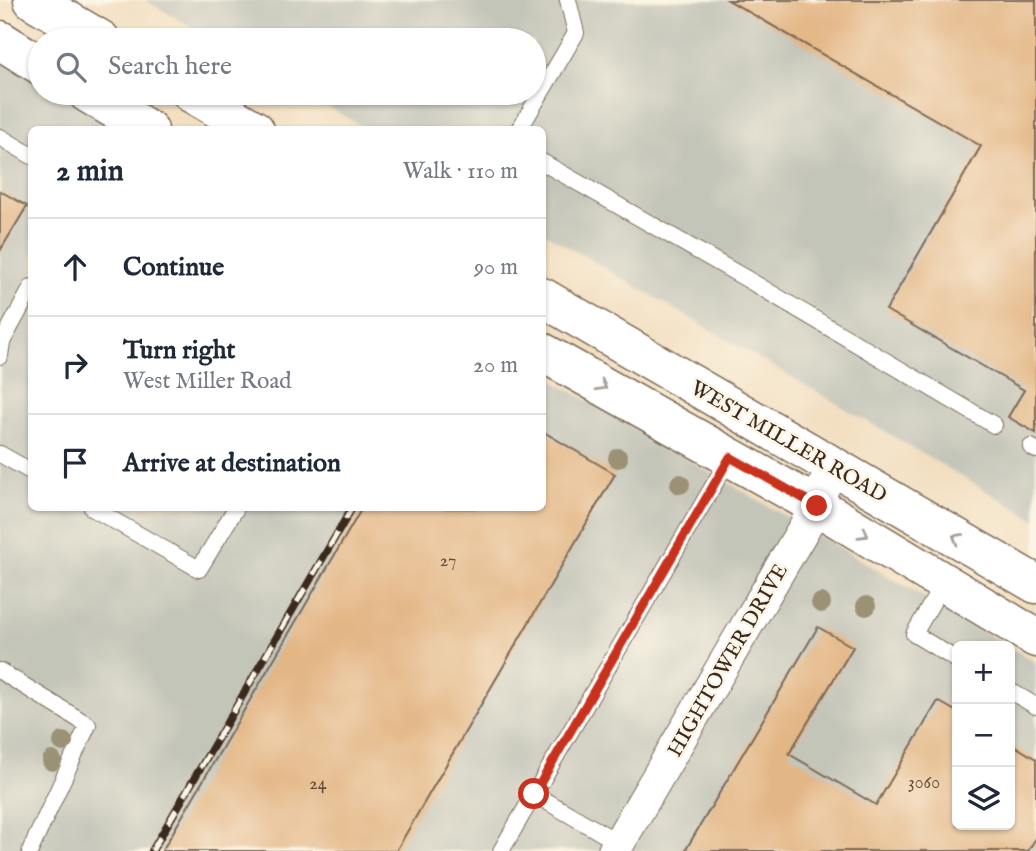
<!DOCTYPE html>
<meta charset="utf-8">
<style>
body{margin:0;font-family:"IM FELL English",serif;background:#f2f2f3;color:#1f2937}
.controls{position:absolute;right:21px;bottom:21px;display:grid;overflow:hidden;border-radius:10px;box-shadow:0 2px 5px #0004}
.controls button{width:63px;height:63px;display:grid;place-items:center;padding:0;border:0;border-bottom:2px solid #e0e1e3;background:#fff;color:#1f2937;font:35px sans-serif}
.stop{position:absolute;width:21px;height:21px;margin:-16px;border:5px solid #c8321e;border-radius:50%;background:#fff}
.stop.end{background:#c8321e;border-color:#fff;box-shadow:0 2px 7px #0008}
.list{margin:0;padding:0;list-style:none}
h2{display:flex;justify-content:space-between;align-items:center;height:91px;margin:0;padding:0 28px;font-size:30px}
h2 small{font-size:23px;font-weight:400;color:#747a83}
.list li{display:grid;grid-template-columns:46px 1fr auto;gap:21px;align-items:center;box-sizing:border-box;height:98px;padding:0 28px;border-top:2px solid #e0e1e3}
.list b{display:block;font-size:26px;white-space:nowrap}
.list p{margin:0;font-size:23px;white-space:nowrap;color:#747a83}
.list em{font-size:23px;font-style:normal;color:#747a83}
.icon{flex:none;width:38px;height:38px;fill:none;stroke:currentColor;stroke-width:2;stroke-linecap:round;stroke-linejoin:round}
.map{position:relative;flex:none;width:1036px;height:851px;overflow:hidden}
.search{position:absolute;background:#fff;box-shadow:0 2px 5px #0004;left:28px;top:28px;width:518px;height:77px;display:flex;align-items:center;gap:18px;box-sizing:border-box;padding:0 24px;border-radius:38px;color:#747a83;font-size:26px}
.panel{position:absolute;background:#fff;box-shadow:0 2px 5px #0004;left:28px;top:126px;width:518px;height:385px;border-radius:10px}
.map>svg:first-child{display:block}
.industrial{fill:#c4c5b9}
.building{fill:#e3b685}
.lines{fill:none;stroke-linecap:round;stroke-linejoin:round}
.service-casing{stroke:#7b6957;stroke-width:18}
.minor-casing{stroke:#7b6957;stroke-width:34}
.secondary-casing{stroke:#7b6957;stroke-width:41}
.service{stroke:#fff;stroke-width:16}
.minor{stroke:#fff;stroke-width:32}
.secondary{stroke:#fff;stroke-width:38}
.rail-casing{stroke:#3b2a1e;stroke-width:8}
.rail{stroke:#fcf5e5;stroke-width:5;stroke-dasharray:16;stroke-linecap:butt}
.tree{fill:#9b9274}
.oneway{stroke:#a79f9a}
.route{stroke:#c8321e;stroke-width:9}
.labels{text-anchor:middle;stroke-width:5;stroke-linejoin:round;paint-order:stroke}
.number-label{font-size:18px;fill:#654d38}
.street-label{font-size:21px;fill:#3b2a1e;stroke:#fcf5e5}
</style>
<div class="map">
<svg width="1036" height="851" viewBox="0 0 1036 851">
<rect width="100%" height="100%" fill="#fcf5e5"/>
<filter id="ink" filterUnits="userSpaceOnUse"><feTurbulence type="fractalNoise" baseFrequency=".0143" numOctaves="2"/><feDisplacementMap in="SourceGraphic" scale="14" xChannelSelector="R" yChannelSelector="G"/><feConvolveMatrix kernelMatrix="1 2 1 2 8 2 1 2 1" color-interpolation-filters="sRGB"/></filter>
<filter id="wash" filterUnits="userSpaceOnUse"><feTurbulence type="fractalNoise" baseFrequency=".00686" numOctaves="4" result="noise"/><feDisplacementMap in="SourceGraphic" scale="28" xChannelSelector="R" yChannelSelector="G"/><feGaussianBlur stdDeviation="1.57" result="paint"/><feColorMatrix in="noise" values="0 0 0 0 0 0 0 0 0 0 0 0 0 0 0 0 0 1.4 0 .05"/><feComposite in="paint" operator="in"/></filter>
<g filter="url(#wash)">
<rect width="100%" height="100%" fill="#f2dec0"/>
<!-- industrial -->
<path class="industrial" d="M145,0H1036V520L543,232L542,130L367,129L304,93H534V40H214Z
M0,59L40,82V93H59L122,129L32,130V508H542L543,375L1008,646H957V825H1010V647L1036,663V851H0Z"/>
<g id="blocks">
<!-- building -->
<path class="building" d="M728,0H1036V433L1008,417L1024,390L886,310L981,146Z
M0,191L27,206L0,251Z
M542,431L615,474L396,851H162L362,508H542Z
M818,627L853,647L789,754L876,805L938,701L957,712V825H1010V743L1036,759V838L1028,851H685Z"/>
</g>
</g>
<g filter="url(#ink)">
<use href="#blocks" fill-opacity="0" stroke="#7b6957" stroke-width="2"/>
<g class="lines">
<defs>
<path id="service" d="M519,130L576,33L568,0
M0,137L32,156
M542,162L752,282L994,425
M0,356L2,342L32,287
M1031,447L1036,450
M0,454L32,472
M92,508L199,569L236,508
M944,582L914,634L957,660
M0,671L88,725L30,851
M1010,691L1036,706
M534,794L619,843
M501,851L730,457"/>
<path id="minor" d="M614,851L817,506L823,487L837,468"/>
<path id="secondary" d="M33,0L101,40
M0,40L40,65
M87,93L149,130
M191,93L255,130
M542,297L1036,584
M542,352L817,506L1036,638"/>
</defs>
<!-- service casing -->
<use href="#service" class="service-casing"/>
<!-- minor casing -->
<use href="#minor" class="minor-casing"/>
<!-- secondary casing -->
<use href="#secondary" class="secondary-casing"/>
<!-- service -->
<use href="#service" class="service"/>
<!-- minor -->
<use href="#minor" class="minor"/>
<!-- secondary -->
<use href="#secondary" class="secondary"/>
<defs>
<path id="rail" d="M152,851L352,508"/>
</defs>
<!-- rail casing -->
<use href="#rail" class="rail-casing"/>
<!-- rail -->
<use href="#rail" class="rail"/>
</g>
<!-- trees -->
<g class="tree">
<circle cx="618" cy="458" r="10"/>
<circle cx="680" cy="484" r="10"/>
<circle cx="821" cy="603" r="10"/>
<circle cx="866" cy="606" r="10"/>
<circle cx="63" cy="742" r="10"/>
<circle cx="52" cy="761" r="10"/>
</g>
<!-- one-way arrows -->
<defs><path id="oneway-chevron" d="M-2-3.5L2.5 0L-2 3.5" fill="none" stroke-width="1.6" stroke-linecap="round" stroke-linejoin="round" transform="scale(1.75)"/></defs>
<g class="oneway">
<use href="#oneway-chevron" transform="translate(602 386) rotate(29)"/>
<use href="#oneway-chevron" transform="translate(864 534) rotate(31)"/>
<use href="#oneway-chevron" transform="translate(957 538) rotate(-150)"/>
</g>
</g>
<g class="lines" filter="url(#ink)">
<!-- route -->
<path class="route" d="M534,794L730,457L817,506"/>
</g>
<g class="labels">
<!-- number labels -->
<g class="number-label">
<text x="448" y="566">27</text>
<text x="924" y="788">3060</text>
<text x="318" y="789">24</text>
</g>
<!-- street labels -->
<g class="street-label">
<text transform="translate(789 441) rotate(30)" y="7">WEST MILLER ROAD</text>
<text transform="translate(727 660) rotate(-60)" y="7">HIGHTOWER DRIVE</text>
</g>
</g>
</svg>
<div class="controls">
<button>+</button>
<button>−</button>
<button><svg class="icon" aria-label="layers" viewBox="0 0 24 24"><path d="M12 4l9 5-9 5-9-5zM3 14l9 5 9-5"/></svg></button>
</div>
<div class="stop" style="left:534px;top:794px"></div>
<div class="stop end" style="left:817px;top:506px"></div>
<div class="search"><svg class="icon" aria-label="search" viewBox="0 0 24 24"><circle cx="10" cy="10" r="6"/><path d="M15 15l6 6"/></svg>Search here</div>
<section class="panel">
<h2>2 min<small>Walk · 110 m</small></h2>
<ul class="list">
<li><svg class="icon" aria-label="ahead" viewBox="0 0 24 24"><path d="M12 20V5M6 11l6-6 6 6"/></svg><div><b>Continue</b></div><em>90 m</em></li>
<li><svg class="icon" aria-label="right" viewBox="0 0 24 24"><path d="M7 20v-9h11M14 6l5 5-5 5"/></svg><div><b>Turn right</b><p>West Miller Road</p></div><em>20 m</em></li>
<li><svg class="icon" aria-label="arrive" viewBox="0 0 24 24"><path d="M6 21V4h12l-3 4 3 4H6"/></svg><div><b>Arrive at destination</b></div></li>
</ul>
</section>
</div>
